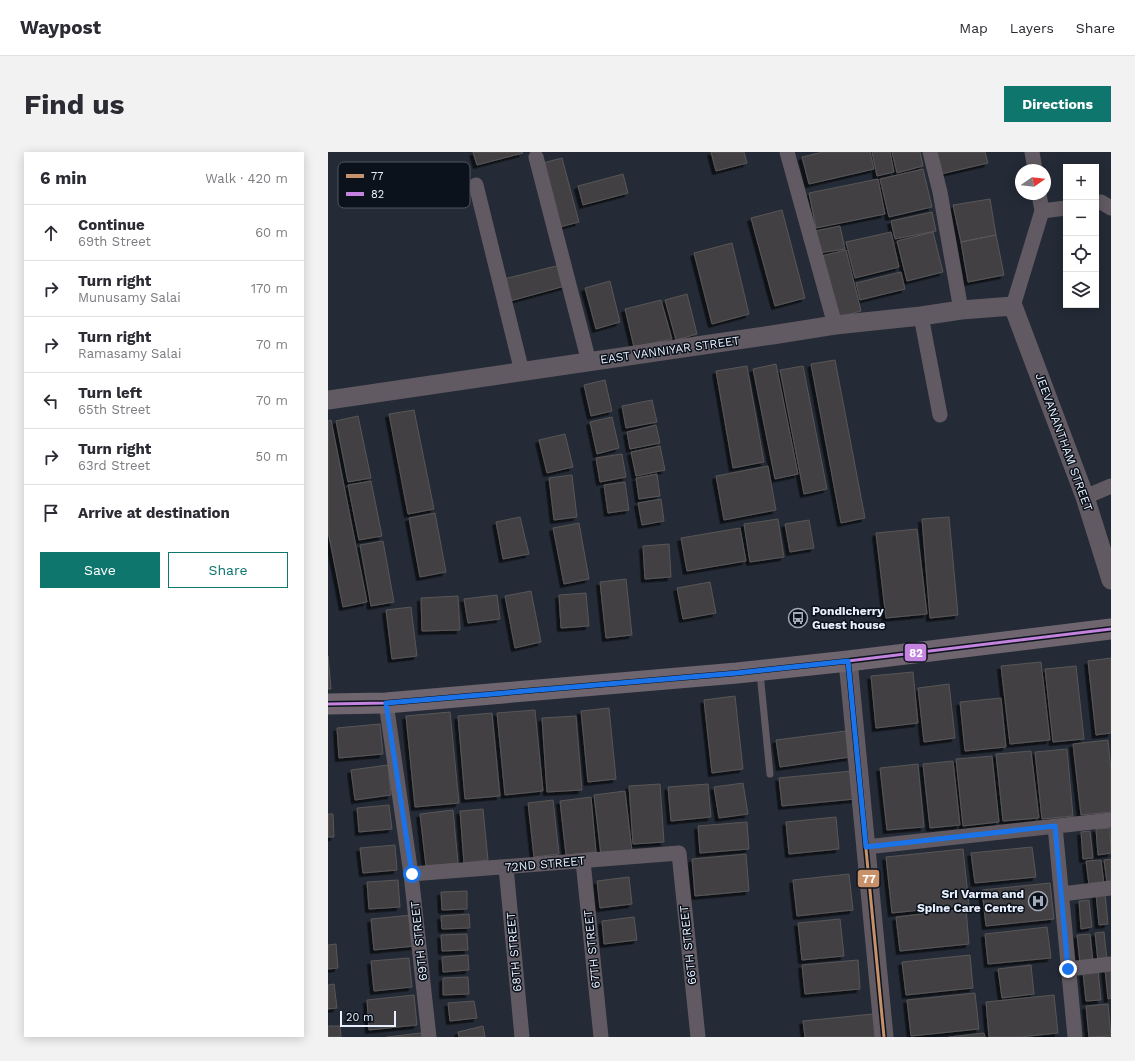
<!DOCTYPE html>
<meta charset="utf-8">
<style>
body{margin:0;font-family:"Work Sans",sans-serif;background:#f2f2f3;color:#2b2b33}
.controls{position:absolute;right:12px;top:12px;display:grid;overflow:hidden;border-radius:0px;box-shadow:0 2px 10px #0003}
.controls button{width:36px;height:36px;display:grid;place-items:center;padding:0;border:0;border-bottom:1px solid #e1e1e2;background:#fff;color:#2b2b33;font:20px sans-serif}
.compass{position:absolute;left:687px;top:12px;width:36px;height:36px;border-radius:50%;background:#fff;box-shadow:0 2px 10px #0003;rotate:76deg}
.scale{position:absolute;left:12px;bottom:10px;width:56px;box-sizing:border-box;padding-left:4px;border:2px solid #e8f0ff;border-top:0;font-size:11px;line-height:14px;white-space:nowrap;color:#e8f0ff;-webkit-text-stroke:3px #0c121b;paint-order:stroke}
.stop{position:absolute;width:12px;height:12px;margin:-9px;border:3px solid #1a73e8;border-radius:50%;background:#fff}
.stop.end{background:#1a73e8;border-color:#fff;box-shadow:0 1px 4px #0008}
.list{margin:0;padding:0;list-style:none}
h2{display:flex;justify-content:space-between;align-items:center;height:52px;margin:0;padding:0 16px;font-size:17px}
h2 small{font-size:13px;font-weight:400;color:#7c7c81}
.list li{display:grid;grid-template-columns:26px 1fr auto;gap:12px;align-items:center;box-sizing:border-box;height:56px;padding:0 16px;border-top:1px solid #e1e1e2}
.list b{display:block;font-size:15px;white-space:nowrap}
.list p{margin:0;font-size:13px;white-space:nowrap;color:#7c7c81}
.list em{font-size:13px;font-style:normal;color:#7c7c81}
.actions{display:flex;gap:8px;padding:12px 16px}
.actions a{flex:1;padding:9px 0;border:1px solid #0f766e;border-radius:0px;text-align:center;font-size:14px;color:#0f766e}
.actions .main{background:#0f766e;color:#fff}
.icon{flex:none;width:22px;height:22px;fill:none;stroke:currentColor;stroke-width:2;stroke-linecap:round;stroke-linejoin:round}
.map{position:relative;flex:none;width:783px;height:885px;overflow:hidden;border-radius:0px}
header{display:flex;align-items:center;gap:24px;box-sizing:border-box;height:56px;padding:0 20px;background:#fff;border-bottom:1px solid #e1e1e2}
header strong{font-size:19px}
nav{display:flex;gap:22px;margin-inline-start:auto;font-size:14px}
.intro{display:flex;align-items:center;justify-content:space-between;box-sizing:border-box;height:96px;padding:0 24px}
h1{margin:0;font-size:28px}
.button{padding:10px 18px;border-radius:0px;background:#0f766e;color:#fff;font-size:14px;font-weight:700}
main{display:flex;gap:24px;padding:0 24px}
aside{flex:1;background:#fff;border-radius:0px;box-shadow:0 2px 10px #0003}
.map>svg:first-child{display:block}
.building{fill:#424142;stroke:#585657;filter:url(#shadow)}
.lines{fill:none;stroke-linecap:round;stroke-linejoin:round}
.service{stroke:#625a62;stroke-width:7}
.minor{stroke:#625a62;stroke-width:15}
.tertiary{stroke:#625a62;stroke-width:19}
.secondary{stroke:#6f656f;stroke-width:21}
.bus-1-casing{stroke:#0c121b;stroke-width:6}
.bus-2-casing{stroke:#0c121b;stroke-width:6}
.bus-1{stroke:#c7916a;stroke-width:3}
.bus-2{stroke:#c483df;stroke-width:3}
.route{stroke:#1a73e8;stroke-width:5}
.labels{text-anchor:middle;stroke-width:3;stroke-linejoin:round;paint-order:stroke}
.street-label{font-size:12px;fill:#e8f0ff;stroke:#0c121b}
.poi-label{font-size:12px;font-weight:bold;fill:#e8f0ff;stroke:#0c121b;text-anchor:start}
.key{fill:#0c121b;stroke:#4e555f;stroke-width:1}
.key-label{font-size:11px;fill:#e8f0ff}
.line-badge{stroke:#0c121b;stroke-width:1.5}
.badge-label{font-size:11px;text-anchor:middle;font-weight:bold;fill:#fff}
</style>
<header>
<strong>Waypost</strong>
<nav><a>Map</a><a>Layers</a><a>Share</a></nav>
</header>
<div class="intro"><h1>Find us</h1><a class="button">Directions</a></div>
<main>
<aside>
<h2>6 min<small>Walk · 420 m</small></h2>
<ul class="list">
<li><svg class="icon" aria-label="ahead" viewBox="0 0 24 24"><path d="M12 20V5M6 11l6-6 6 6"/></svg><div><b>Continue</b><p>69th Street</p></div><em>60 m</em></li>
<li><svg class="icon" aria-label="right" viewBox="0 0 24 24"><path d="M7 20v-9h11M14 6l5 5-5 5"/></svg><div><b>Turn right</b><p>Munusamy Salai</p></div><em>170 m</em></li>
<li><svg class="icon" aria-label="right" viewBox="0 0 24 24"><path d="M7 20v-9h11M14 6l5 5-5 5"/></svg><div><b>Turn right</b><p>Ramasamy Salai</p></div><em>70 m</em></li>
<li><svg class="icon" aria-label="left" viewBox="0 0 24 24"><path d="M17 20v-9H6M10 6l-5 5 5 5"/></svg><div><b>Turn left</b><p>65th Street</p></div><em>70 m</em></li>
<li><svg class="icon" aria-label="right" viewBox="0 0 24 24"><path d="M7 20v-9h11M14 6l5 5-5 5"/></svg><div><b>Turn right</b><p>63rd Street</p></div><em>50 m</em></li>
<li><svg class="icon" aria-label="arrive" viewBox="0 0 24 24"><path d="M6 21V4h12l-3 4 3 4H6"/></svg><div><b>Arrive at destination</b></div></li>
</ul>
<div class="actions"><a class="main">Save</a><a>Share</a></div>
</aside>
<div class="map">
<svg width="783" height="885" viewBox="0 0 783 885">
<defs>
<filter id="shadow"><feDropShadow dx="-3.5" dy="3.5" stdDeviation="0" flood-color="#0009"/></filter>
</defs>
<rect width="100%" height="100%" fill="#242b36"/>
<!-- building -->
<path class="building" d="M145,0H194L195,1L149,13Z
M383,0H416L419,11L388,19Z
M495,0H542L546,17L481,32L474,5Z
M544,0H562L566,20L549,24Z
M564,0H592L595,14L569,21Z
M608,0H657L660,11L613,22Z
M234,6L251,70L232,75L215,11Z
M595,17L604,55L561,65L552,27Z
M295,22L300,41L255,53L250,34Z
M550,27L557,62L488,76L481,41Z
M662,47L668,83L633,90L625,53Z
M454,58L477,146L447,154L423,66Z
M604,60L608,79L567,87L563,69Z
M512,74L517,97L491,101L487,79Z
M563,80L571,115L527,126L518,90Z
M605,80L615,120L579,129L569,89Z
M668,83L676,123L640,130L633,90Z
M404,91L421,162L384,172L366,101Z
M518,98L533,159L508,166L493,104Z
M232,113L237,134L182,149L176,127Z
M573,120L577,137L532,148L528,131Z
M282,129L292,170L268,177L257,136Z
M359,142L369,182L348,188L337,148Z
M333,148L344,187L306,195L297,157Z
M507,208L537,366L513,371L483,212Z
M448,212L470,322L447,327L425,217Z
M419,214L436,310L405,316L388,219Z
M475,214L499,337L476,342L452,218Z
M277,228L284,259L263,264L256,233Z
M324,248L329,270L298,276L294,254Z
M86,258L106,357L80,362L61,262Z
M30,264L43,326L20,330L8,269Z
M284,265L291,296L269,302L262,270Z
M3,268L39,450L15,455L0,379V269Z
M328,273L332,291L302,297L299,280Z
M237,282L245,315L219,321L211,288Z
M332,294L337,318L308,324L303,300Z
M294,302L298,325L272,330L268,306Z
M440,314L448,358L396,368L388,324Z
M329,322L332,344L311,347L308,326Z
M244,323L249,365L226,368L221,326Z
M43,329L54,384L31,388L20,333Z
M297,330L301,358L280,361L276,333Z
M333,347L336,369L314,373L310,351Z
M107,361L118,420L92,425L81,366Z
M192,365L201,402L175,407L168,370Z
M621,365L630,463L602,466L594,367Z
M450,367L456,405L422,410L416,372Z
M481,368L486,396L462,400L457,372Z
M251,371L261,427L236,432L225,376Z
M412,376L418,409L359,419L353,386Z
M589,377L599,462L558,466L548,381Z
M55,389L66,450L43,454L32,393Z
M341,392L343,425L317,427L315,394Z
M298,427L304,483L278,486L272,430Z
M382,430L388,461L355,467L349,436Z
M203,439L213,490L187,496L177,444Z
M258,441L261,474L233,476L231,443Z
M169,443L172,467L140,471L136,447Z
M130,444L132,478L94,479L93,446Z
M83,455L89,504L64,507L58,458Z
M0,504L3,537H0Z
M783,506V581L768,583L760,509Z
M713,510L722,588L682,592L673,514Z
M748,514L756,587L725,590L717,517Z
M585,520L590,571L548,576L543,524Z
M621,532L627,586L596,590L590,536Z
M407,544L415,617L384,621L376,548Z
M673,546L678,595L637,599L632,550Z
M281,556L288,627L260,630L253,559Z
M207,558L215,639L177,643L169,561Z
M122,560L131,651L87,655L78,564Z
M164,561L172,644L137,647L130,564Z
M248,564L254,638L219,640L214,566Z
M52,572L55,602L11,606L9,576Z
M518,579L522,605L452,615L448,588Z
M780,588L783,618V660L753,663L745,592Z
M739,597L745,664L714,667L707,600Z
M703,599L711,666L675,669L668,602Z
M664,604L671,670L635,674L628,607Z
M625,609L632,673L602,676L595,612Z
M590,612L596,675L559,678L552,616Z
M60,613L63,643L27,648L23,618Z
M524,619L527,647L454,654L451,626Z
M415,631L420,662L391,666L386,635Z
M332,632L336,690L305,692L301,634Z
M380,632L383,665L343,669L340,635Z
M297,639L304,699L273,703L266,643Z
M263,645L268,700L238,703L232,649Z
M225,648L231,702L206,705L200,651Z
M61,653L64,677L31,680L29,656Z
M155,657L160,708L136,711L132,659Z
M125,658L130,711L98,714L92,662Z
M0,662H5L6,685H0Z
M508,665L511,697L461,702L458,670Z
M419,670L421,697L372,701L370,674Z
M782,676L783,701L770,703L768,677Z
M762,679L765,706L755,707L753,680Z
M67,693L69,718L35,721L32,696Z
M704,695L708,725L647,731L643,701Z
M635,697L641,753L564,761L558,705Z
M418,702L421,739L367,744L364,707Z
M783,707V731H779L776,708Z
M773,708L776,732L761,733L758,709Z
M521,722L525,758L469,764L465,728Z
M301,725L304,752L272,756L269,729Z
M70,728L72,755L41,757L39,730Z
M722,731L726,767L658,774L654,738Z
M139,739V757L114,758L113,740Z
M777,741L780,772L771,773L768,742Z
M761,748L764,775L753,777L751,749Z
M638,757L641,792L572,799L568,765Z
M141,762L142,776L114,777L113,764Z
M84,763L87,794L46,798L43,767Z
M306,765L309,788L276,792L274,769Z
M512,767L516,804L474,808L470,771Z
M719,775L723,806L660,812L657,782Z
M776,780L779,808L770,809L767,781Z
M139,782L140,798L114,799L113,783Z
M762,782L765,810L752,811L749,783Z
M8,792L10,816L0,817V793Z
M140,803L141,818L115,820L114,805Z
M642,803L645,836L578,843L574,810Z
M81,806L84,835L46,839L43,809Z
M530,808L532,837L477,842L474,813Z
M703,813L706,842L674,846L670,817Z
M777,817H783V846L780,847Z
M770,819L773,848L758,849L755,821Z
M140,825L141,842L115,843V826Z
M6,832L9,856L0,857V833Z
M647,841L651,877L583,884L579,848Z
M86,843L89,873L41,878L39,848Z
M726,843L730,881L692,885H661L658,850Z
M146,849L149,866L122,869L120,851Z
M780,852L783,884L761,885L758,854Z
M545,862L548,885H477L475,869Z
M0,874H12L13,885H0Z
M155,874L157,885H131L130,880Z
M93,881L94,885H59Z
M656,881L657,885H621Z"/>
<g class="lines">
<!-- service -->
<path class="service" d="M432,521L442,622"/>
<!-- minor -->
<path class="minor" d="M459,0L507,173
M602,0L612,40L633,158
M704,0L707,18
M208,5L261,210
M148,33L194,220
M711,42L714,59
M768,51L773,50L783,56
M685,154L714,59L738,56
M593,164L612,263
M757,345L783,334
M58,551L83,722L101,885
M727,674L747,885
M538,695L783,668
M255,709L273,885
M178,715L194,885
M83,722L351,701L370,885
M734,742L783,736
M740,817L783,812"/>
<!-- tertiary -->
<path class="tertiary" d="M0,248L444,183L507,173L593,164L633,158L685,154L757,345L783,428
M520,509L556,885"/>
<!-- secondary -->
<path class="secondary" d="M0,552L58,551L409,521L520,509L783,477"/>
<defs>
<path id="bus-1" d="M520,509L556,885"/>
<path id="bus-2" d="M0,552L58,551L409,521L520,509L783,477"/>
</defs>
<!-- bus-1 casing -->
<use href="#bus-1" class="bus-1-casing"/>
<!-- bus-2 casing -->
<use href="#bus-2" class="bus-2-casing"/>
<!-- bus-1 -->
<use href="#bus-1" class="bus-1"/>
<!-- bus-2 -->
<use href="#bus-2" class="bus-2"/>
</g>
<g class="lines">
<!-- route -->
<path class="route" d="M84,722L58,551L409,521L520,509L538,695L727,674L740,817"/>
</g>
<!-- icons -->
<defs>
<symbol id="bus-ring" viewBox="-11 -11 22 22"><circle r="9.5" fill="#0c121b" stroke="#a3abb9" stroke-width="1.5"/><path d="M-5-6H5V4H4V6H2V4H-2V6H-4V4H-5ZM-3.5-4V0h7V-4ZM-3.5 1.2v1.5H-2V1.2ZM2 1.2v1.5H3.5V1.2Z" fill="#a3abb9"/></symbol>
<symbol id="hospital-ring" viewBox="-11 -11 22 22"><circle r="9.5" fill="#0c121b" stroke="#a3abb9" stroke-width="1.5"/><path d="M-5-5h3v3.5h4V-5h3V5h-3V1.5h-4V5h-3Z" fill="#a3abb9"/></symbol>
</defs>
<g fill-rule="evenodd">
<use href="#bus-ring" x="459" y="455" width="22" height="22"/>
<use href="#hospital-ring" x="699" y="738" width="22" height="22"/>
</g>
<g class="labels">
<!-- street labels -->
<g class="street-label">
<text transform="translate(342 198) rotate(-8)" y="4">EAST VANNIYAR STREET</text>
<text transform="translate(736 290) rotate(70)" y="4">JEEVANANTHAM STREET</text>
<text transform="translate(217 712) rotate(-5)" y="4">72ND STREET</text>
<text transform="translate(91 789) rotate(-96)" y="4">69TH STREET</text>
<text transform="translate(360 793) rotate(-96)" y="4">66TH STREET</text>
<text transform="translate(264 797) rotate(-96)" y="4">67TH STREET</text>
<text transform="translate(186 800) rotate(-95)" y="4">68TH STREET</text>
</g>
<!-- poi labels -->
<g class="poi-label">
<text x="484" y="463">Pondicherry<tspan x="484" dy="14">Guest house</tspan></text>
<text x="696" y="746" text-anchor="end">Sri Varma and<tspan x="696" dy="14">Spine Care Centre</tspan></text>
</g>
</g>
<!-- legend -->
<rect x="10" y="10" width="132" height="46" rx="6" class="key"/>
<rect x="18" y="22" width="18" height="4" fill="#c7916a"/>
<rect x="18" y="40" width="18" height="4" fill="#c483df"/>
<g class="key-label">
<text x="43" y="28">77</text>
<text x="43" y="46">82</text>
</g>
<g class="line-badge">
<rect x="576" y="491" width="23" height="19" rx="4" fill="#c483df"/>
<rect x="529" y="717" width="23" height="19" rx="4" fill="#c7916a"/>
</g>
<g class="badge-label">
<text x="588" y="505">82</text>
<text x="541" y="731">77</text>
</g>
</svg>
<div class="controls">
<button>+</button>
<button>−</button>
<button><svg class="icon" aria-label="locate" viewBox="0 0 24 24"><circle cx="12" cy="12" r="6"/><path d="M12 2v4M12 18v4M2 12h4M18 12h4"/></svg></button>
<button><svg class="icon" aria-label="layers" viewBox="0 0 24 24"><path d="M12 4l9 5-9 5-9-5zM3 14l9 5 9-5"/></svg></button>
</div>
<svg class="compass" viewBox="-18 -18 36 36"><path d="M0-13l5 13h-10z" fill="#e53935"/><path d="M0 13l5-13h-10z" fill="#7c7c81"/></svg>
<div class="scale">20 m</div>
<div class="stop" style="left:84px;top:722px"></div>
<div class="stop end" style="left:740px;top:817px"></div>
</div>
</main>
